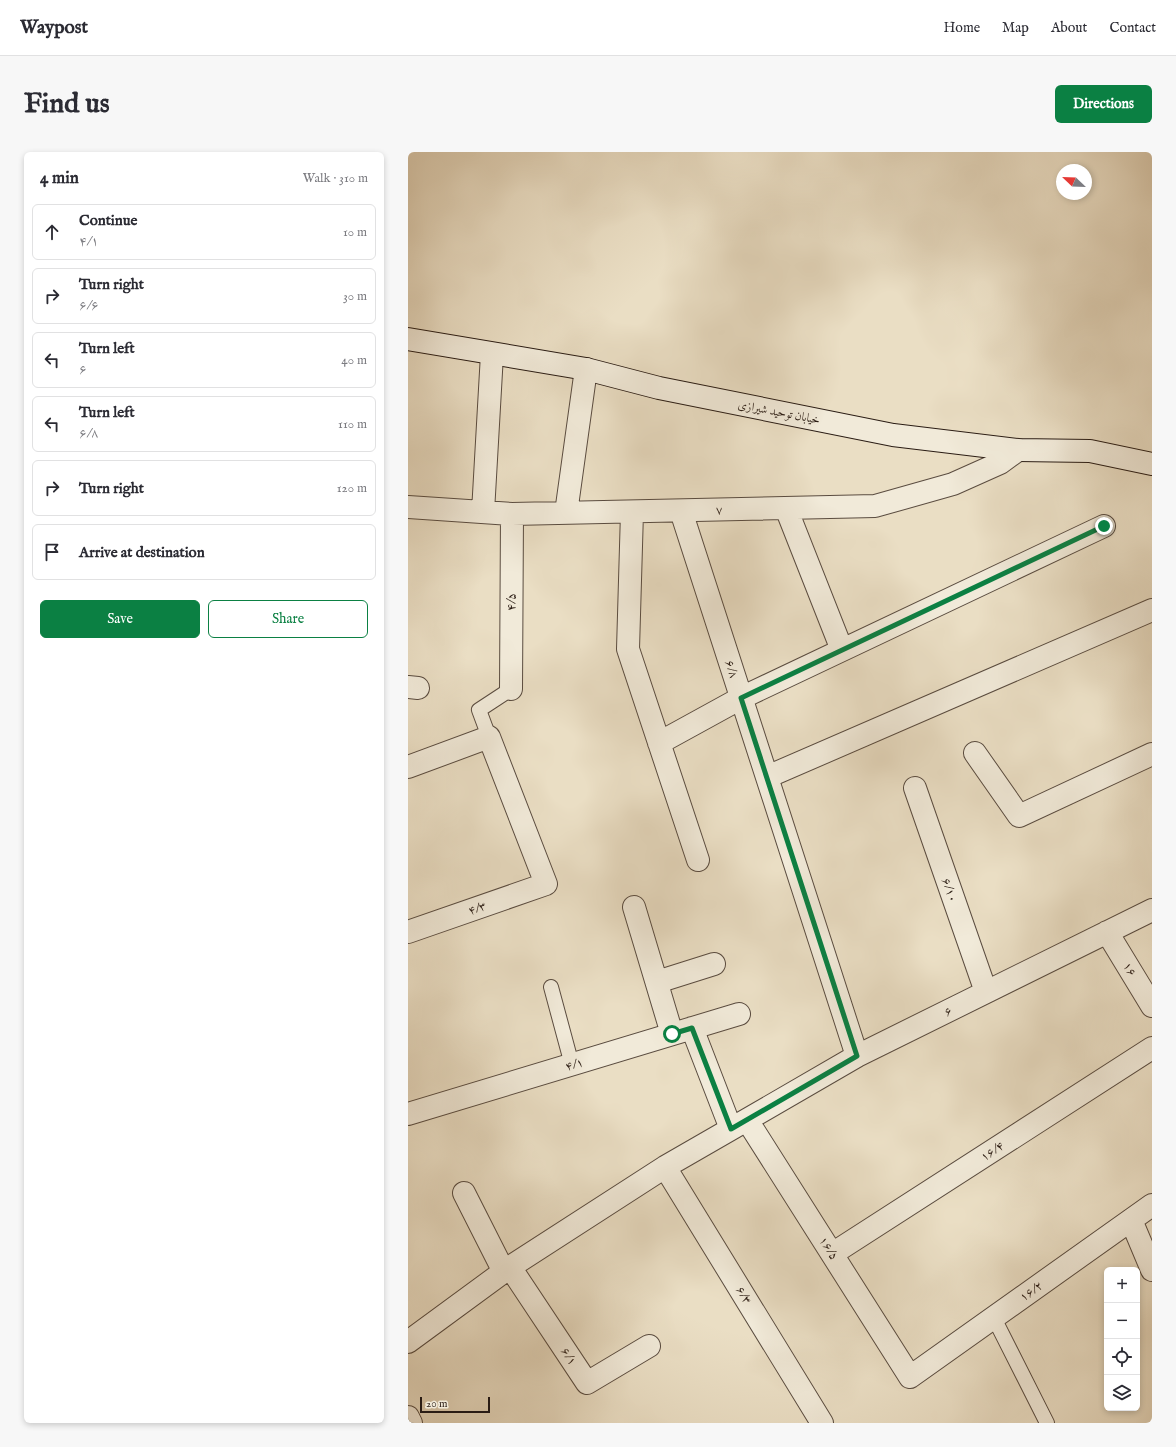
<!DOCTYPE html>
<meta charset="utf-8">
<style>
body{margin:0;font-family:"IM FELL English",Amiri,serif;background:#f7f7f7;color:#2b2b33}
.controls{position:absolute;right:12px;bottom:12px;display:grid;overflow:hidden;border-radius:6px;box-shadow:0 2px 6px #0003}
.controls button{width:36px;height:36px;display:grid;place-items:center;padding:0;border:0;border-bottom:1px solid #e1e1e2;background:#fff;color:#2b2b33;font:20px sans-serif}
.compass{position:absolute;left:648px;top:12px;width:36px;height:36px;border-radius:50%;background:#fff;box-shadow:0 2px 6px #0003;rotate:293deg}
.scale{position:absolute;left:12px;bottom:10px;width:70px;box-sizing:border-box;padding-left:4px;border:2px solid #2a1c14;border-top:0;font-size:11px;line-height:14px;white-space:nowrap;color:#2a1c14;-webkit-text-stroke:3px #f1ead9;paint-order:stroke}
.stop{position:absolute;width:12px;height:12px;margin:-9px;border:3px solid #0b8043;border-radius:50%;background:#fff}
.stop.end{background:#0b8043;border-color:#fff;box-shadow:0 1px 4px #0008}
.list{margin:0;padding:0;list-style:none}
h2{display:flex;justify-content:space-between;align-items:center;height:52px;margin:0;padding:0 16px;font-size:17px}
h2 small{font-size:13px;font-weight:400;color:#7c7c81}
.list li{display:grid;grid-template-columns:26px 1fr auto;gap:12px;align-items:center;box-sizing:border-box;height:56px;margin:0 8px 8px;padding:0 8px;border:1px solid #e1e1e2;border-radius:6px}
.list b{display:block;font-size:15px;white-space:nowrap}
.list p{margin:0;font-size:13px;white-space:nowrap;color:#7c7c81}
.list em{font-size:13px;font-style:normal;color:#7c7c81}
.actions{display:flex;gap:8px;padding:12px 16px}
.actions a{flex:1;padding:9px 0;border:1px solid #0b8043;border-radius:6px;text-align:center;font-size:14px;color:#0b8043}
.actions .main{background:#0b8043;color:#fff}
.icon{flex:none;width:22px;height:22px;fill:none;stroke:currentColor;stroke-width:2;stroke-linecap:round;stroke-linejoin:round}
.map{position:relative;flex:none;width:744px;height:1271px;overflow:hidden;border-radius:6px}
header{display:flex;align-items:center;gap:24px;box-sizing:border-box;height:56px;padding:0 20px;background:#fff;border-bottom:1px solid #e1e1e2}
header strong{font-size:19px}
nav{display:flex;gap:22px;margin-inline-start:auto;font-size:14px}
.intro{display:flex;align-items:center;justify-content:space-between;box-sizing:border-box;height:96px;padding:0 24px}
h1{margin:0;font-size:28px}
.button{padding:10px 18px;border-radius:6px;background:#0b8043;color:#fff;font-size:14px;font-weight:700}
main{display:flex;gap:24px;padding:0 24px}
aside{flex:1;background:#fff;border-radius:6px;box-shadow:0 2px 6px #0003}
.map>svg:first-child{display:block}
.lines{fill:none;stroke-linecap:round;stroke-linejoin:round}
.lane-casing{stroke:#5a4c40;stroke-width:16}
.street-casing{stroke:#5a4c40;stroke-width:24}
.secondary-casing{stroke:#2a1c14;stroke-width:24}
.lane{stroke:#f1ead9;stroke-width:14}
.street{stroke:#f1ead9;stroke-width:22}
.secondary{stroke:#f1ead9;stroke-width:22}
.route{stroke:#0b8043;stroke-width:5}
.labels{text-anchor:middle;stroke-width:3;stroke-linejoin:round;paint-order:stroke}
.street-label{font-size:12px;fill:#2a1c14;stroke:#f1ead9}
</style>
<header>
<strong>Waypost</strong>
<nav><a>Home</a><a>Map</a><a>About</a><a>Contact</a></nav>
</header>
<div class="intro"><h1>Find us</h1><a class="button">Directions</a></div>
<main>
<aside>
<h2>4 min<small>Walk · 310 m</small></h2>
<ul class="list">
<li><svg class="icon" aria-label="ahead" viewBox="0 0 24 24"><path d="M12 20V5M6 11l6-6 6 6"/></svg><div><b>Continue</b><p>۴/۱</p></div><em>10 m</em></li>
<li><svg class="icon" aria-label="right" viewBox="0 0 24 24"><path d="M7 20v-9h11M14 6l5 5-5 5"/></svg><div><b>Turn right</b><p>۶/۶</p></div><em>30 m</em></li>
<li><svg class="icon" aria-label="left" viewBox="0 0 24 24"><path d="M17 20v-9H6M10 6l-5 5 5 5"/></svg><div><b>Turn left</b><p>۶</p></div><em>40 m</em></li>
<li><svg class="icon" aria-label="left" viewBox="0 0 24 24"><path d="M17 20v-9H6M10 6l-5 5 5 5"/></svg><div><b>Turn left</b><p>۶/۸</p></div><em>110 m</em></li>
<li><svg class="icon" aria-label="right" viewBox="0 0 24 24"><path d="M7 20v-9h11M14 6l5 5-5 5"/></svg><div><b>Turn right</b></div><em>120 m</em></li>
<li><svg class="icon" aria-label="arrive" viewBox="0 0 24 24"><path d="M6 21V4h12l-3 4 3 4H6"/></svg><div><b>Arrive at destination</b></div></li>
</ul>
<div class="actions"><a class="main">Save</a><a>Share</a></div>
</aside>
<div class="map">
<svg width="744" height="1271" viewBox="0 0 744 1271">
<rect width="100%" height="100%" fill="#eadec4"/>
<filter id="stains"><feTurbulence type="fractalNoise" baseFrequency=".005" numOctaves="4"/><feColorMatrix values="0 0 0 0 .2 0 0 0 0 .09 0 0 0 0 .02 0 0 0 .5 -.17"/></filter>
<radialGradient id="worn" r=".72"><stop offset=".6" stop-color="#630" stop-opacity="0"/><stop offset="1" stop-color="#630" stop-opacity=".3"/></radialGradient>
<g class="lines">
<defs>
<path id="lane" d="M81,585L71,558L103,537
M143,835L164,913
M586,1166L639,1271"/>
<path id="street" d="M0,355L104,362L467,354L545,332L592,311L610,298
M378,356L434,498
M273,359L449,904
M75,360L84,202
M224,360L220,497L290,708
M158,361L178,217
M0,535L10,536
M103,537L104,362
M251,591L333,546L696,374
M567,601L611,664L744,602
M0,615L81,585L138,732L0,780
M359,625L744,458
M507,636L578,840
M226,755L264,882
M699,780L744,854
M249,830L306,812
M284,876L323,977
M0,962L331,862
M339,968L502,1225L744,1053
M257,1015L414,1271
M56,1041L96,1120
M723,1068L744,1118
M424,1102L744,896
M102,1115L179,1231L241,1194
M0,1190L102,1115L257,1015L323,977L449,904L744,758
M0,1265L3,1271"/>
<path id="secondary" d="M0,187L178,217L251,236L485,283L610,298L682,299L744,312"/>
</defs>
<!-- lane casing -->
<use href="#lane" class="lane-casing"/>
<!-- street casing -->
<use href="#street" class="street-casing"/>
<!-- secondary casing -->
<use href="#secondary" class="secondary-casing"/>
<!-- lane -->
<use href="#lane" class="lane"/>
<!-- street -->
<use href="#street" class="street"/>
<!-- secondary -->
<use href="#secondary" class="secondary"/>
</g>
<g class="lines">
<!-- route -->
<path class="route" d="M264,882L284,876L323,977L449,904L333,546L696,374"/>
</g>
<g class="labels">
<!-- street labels -->
<g class="street-label">
<text transform="translate(371 260) rotate(11)" y="4">خیابان توحید شیرازی</text>
<text transform="translate(311 358) rotate(-2)" y="4">۷</text>
<text transform="translate(103 450) rotate(-90)" y="4">۴/۵</text>
<text transform="translate(324 517) rotate(72)" y="4">۶/۸</text>
<text transform="translate(542 738) rotate(71)" y="4">۶/۱۰</text>
<text transform="translate(69 756) rotate(-19)" y="4">۴/۳</text>
<text transform="translate(722 817) rotate(59)" y="4">۱۶</text>
<text transform="translate(540 859) rotate(-26)" y="4">۶</text>
<text transform="translate(166 912) rotate(-17)" y="4">۴/۱</text>
<text transform="translate(584 999) rotate(-33)" y="4">۱۶/۴</text>
<text transform="translate(421 1096) rotate(58)" y="4">۱۶/۵</text>
<text transform="translate(623 1139) rotate(-35)" y="4">۱۶/۲</text>
<text transform="translate(336 1143) rotate(59)" y="4">۶/۳</text>
<text transform="translate(161 1204) rotate(57)" y="4">۶/۱</text>
</g>
</g>
<rect width="100%" height="100%" filter="url(#stains)"/>
<rect width="100%" height="100%" fill="url(#worn)"/>
</svg>
<div class="controls">
<button>+</button>
<button>−</button>
<button><svg class="icon" aria-label="locate" viewBox="0 0 24 24"><circle cx="12" cy="12" r="6"/><path d="M12 2v4M12 18v4M2 12h4M18 12h4"/></svg></button>
<button><svg class="icon" aria-label="layers" viewBox="0 0 24 24"><path d="M12 4l9 5-9 5-9-5zM3 14l9 5 9-5"/></svg></button>
</div>
<svg class="compass" viewBox="-18 -18 36 36"><path d="M0-13l5 13h-10z" fill="#e53935"/><path d="M0 13l5-13h-10z" fill="#7c7c81"/></svg>
<div class="scale">20 m</div>
<div class="stop" style="left:264px;top:882px"></div>
<div class="stop end" style="left:696px;top:374px"></div>
</div>
</main>
